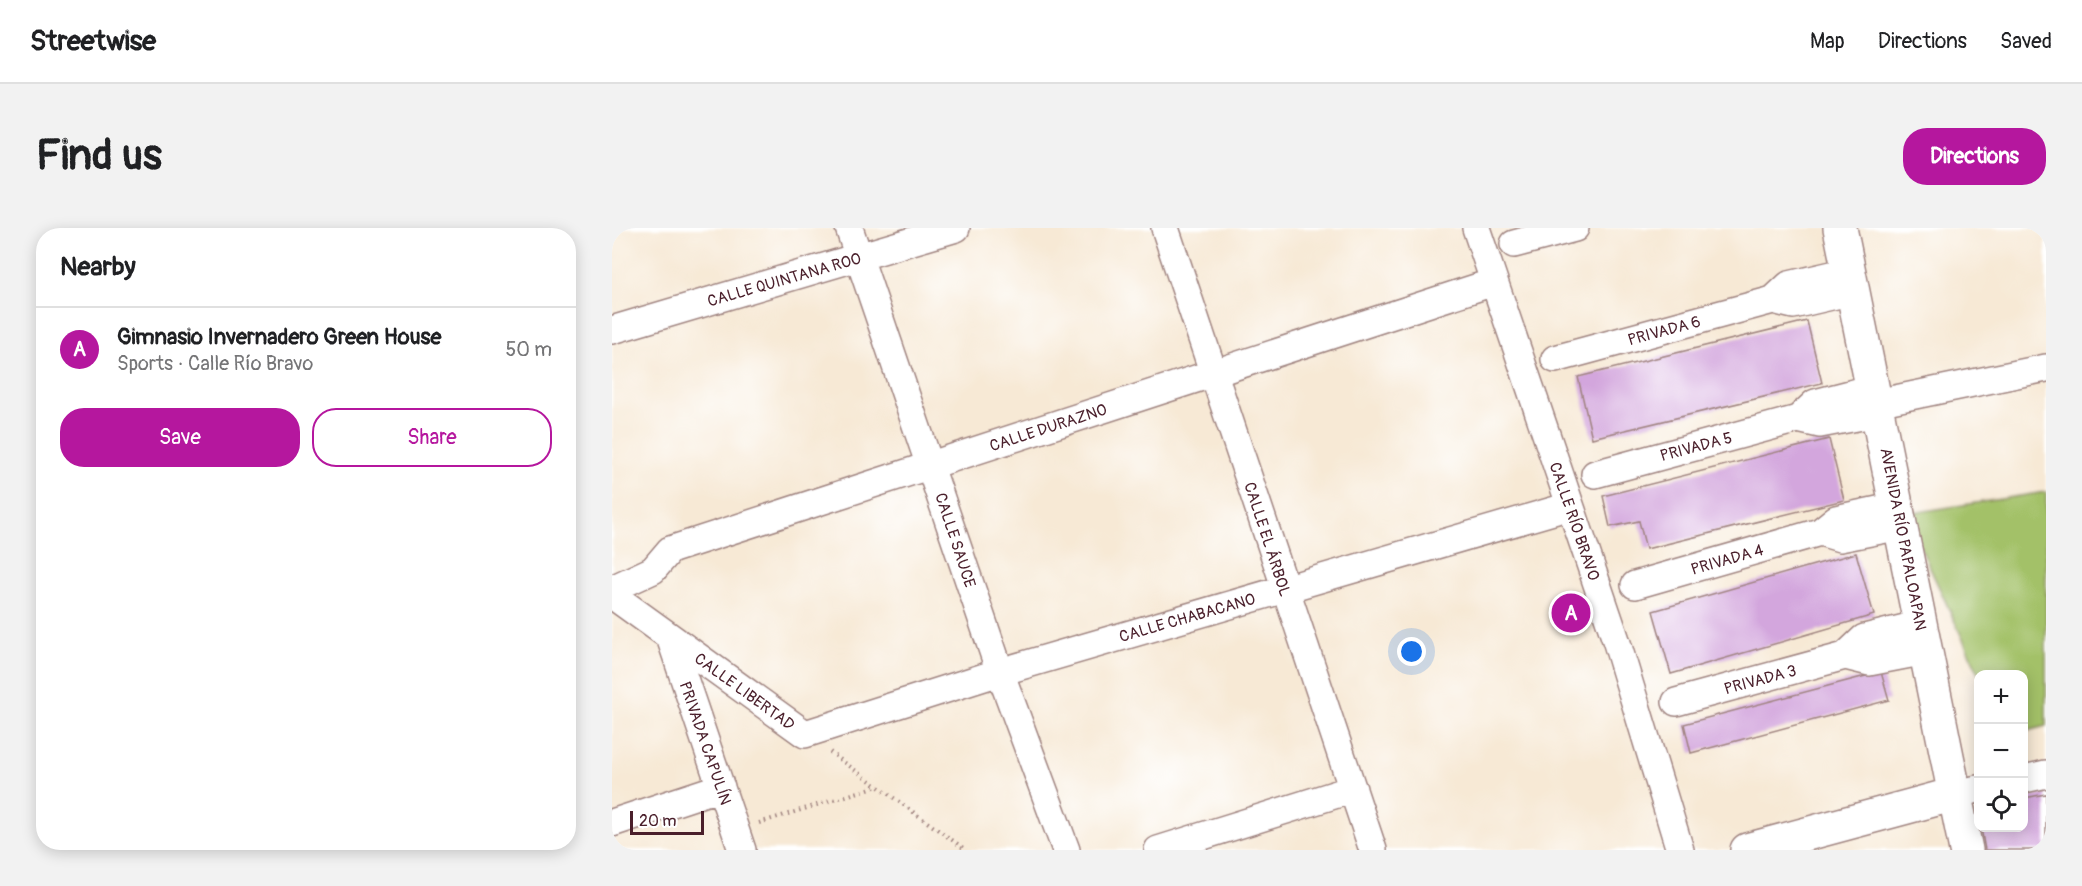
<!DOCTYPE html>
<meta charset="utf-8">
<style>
body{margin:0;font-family:Pangolin,sans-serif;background:#f2f2f2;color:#202124}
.controls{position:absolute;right:18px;bottom:18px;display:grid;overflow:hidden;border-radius:12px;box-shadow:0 3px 15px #0003}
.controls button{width:54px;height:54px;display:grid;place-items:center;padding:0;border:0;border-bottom:2px solid #e0e0e0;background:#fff;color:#202124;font:30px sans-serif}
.scale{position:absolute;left:18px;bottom:15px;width:74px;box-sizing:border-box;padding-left:6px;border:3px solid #4a1f2b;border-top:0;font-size:16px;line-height:21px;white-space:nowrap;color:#4a1f2b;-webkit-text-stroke:4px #fff;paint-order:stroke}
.you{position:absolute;left:800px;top:424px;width:21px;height:21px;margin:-15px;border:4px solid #fff;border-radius:50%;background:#1a73e8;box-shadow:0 0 0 9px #1a73e833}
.badge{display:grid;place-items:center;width:39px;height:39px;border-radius:50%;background:#b5179e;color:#fff;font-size:20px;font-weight:700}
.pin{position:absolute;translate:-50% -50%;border:3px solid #fff;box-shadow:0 2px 6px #0006}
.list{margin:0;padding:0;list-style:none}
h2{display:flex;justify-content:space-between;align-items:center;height:78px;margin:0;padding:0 24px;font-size:26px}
h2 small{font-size:20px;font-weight:400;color:#757577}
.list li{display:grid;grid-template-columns:39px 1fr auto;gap:18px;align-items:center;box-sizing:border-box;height:84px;padding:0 24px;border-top:2px solid #e0e0e0}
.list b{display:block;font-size:22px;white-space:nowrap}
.list p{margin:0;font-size:20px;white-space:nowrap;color:#757577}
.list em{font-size:20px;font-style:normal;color:#757577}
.actions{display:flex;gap:12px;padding:18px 24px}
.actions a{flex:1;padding:14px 0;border:2px solid #b5179e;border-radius:24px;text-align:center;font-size:21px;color:#b5179e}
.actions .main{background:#b5179e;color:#fff}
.icon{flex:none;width:33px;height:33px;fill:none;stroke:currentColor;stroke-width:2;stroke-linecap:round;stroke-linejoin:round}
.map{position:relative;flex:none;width:1434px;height:622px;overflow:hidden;border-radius:24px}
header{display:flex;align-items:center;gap:36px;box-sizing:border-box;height:84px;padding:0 30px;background:#fff;border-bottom:2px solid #e0e0e0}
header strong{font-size:28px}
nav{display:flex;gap:33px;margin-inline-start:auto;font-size:21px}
.intro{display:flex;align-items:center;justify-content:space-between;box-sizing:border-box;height:144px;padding:0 36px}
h1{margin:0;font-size:42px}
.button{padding:15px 27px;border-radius:24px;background:#b5179e;color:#fff;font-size:21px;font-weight:700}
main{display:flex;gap:36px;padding:0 36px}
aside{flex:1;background:#fff;border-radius:24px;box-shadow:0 3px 15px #0003}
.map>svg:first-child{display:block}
.green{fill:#a3c168;stroke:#76704a;stroke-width:1.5}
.building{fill:#d3a6dd}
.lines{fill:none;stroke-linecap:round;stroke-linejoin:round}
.minor-casing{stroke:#a08480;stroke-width:30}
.major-casing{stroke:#a08480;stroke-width:36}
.path{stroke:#a08480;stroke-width:4;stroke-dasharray:1.5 4.5;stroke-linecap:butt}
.minor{stroke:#fff;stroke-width:27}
.major{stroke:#fff;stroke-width:33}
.labels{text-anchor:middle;stroke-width:4.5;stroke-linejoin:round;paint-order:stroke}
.street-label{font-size:16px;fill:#4a1f2b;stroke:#fff}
</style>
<header>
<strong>Streetwise</strong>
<nav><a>Map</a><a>Directions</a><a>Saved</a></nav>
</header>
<div class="intro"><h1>Find us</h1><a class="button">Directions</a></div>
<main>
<aside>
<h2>Nearby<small></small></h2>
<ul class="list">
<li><span class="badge">A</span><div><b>Gimnasio Invernadero Green House</b><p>Sports · Calle Río Bravo</p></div><em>50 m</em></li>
</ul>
<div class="actions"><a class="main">Save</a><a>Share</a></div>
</aside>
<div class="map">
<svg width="1434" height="622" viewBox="0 0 1434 622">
<rect width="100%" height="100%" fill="#fff"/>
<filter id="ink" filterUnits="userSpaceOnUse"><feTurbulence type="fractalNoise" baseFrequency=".0167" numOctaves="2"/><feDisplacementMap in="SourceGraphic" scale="12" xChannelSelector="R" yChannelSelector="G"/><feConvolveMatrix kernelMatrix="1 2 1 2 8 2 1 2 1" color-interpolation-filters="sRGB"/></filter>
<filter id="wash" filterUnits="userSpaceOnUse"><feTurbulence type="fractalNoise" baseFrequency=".008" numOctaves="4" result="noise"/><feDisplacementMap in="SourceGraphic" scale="24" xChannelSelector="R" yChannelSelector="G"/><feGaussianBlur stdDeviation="1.35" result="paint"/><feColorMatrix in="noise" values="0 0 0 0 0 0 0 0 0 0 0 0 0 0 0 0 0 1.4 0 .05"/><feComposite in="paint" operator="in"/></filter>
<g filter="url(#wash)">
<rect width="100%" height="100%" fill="#f7e9d5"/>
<!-- green -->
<path class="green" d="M1434,264V498L1412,504V446H1367L1293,286Z"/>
<g id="blocks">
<!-- building -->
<path class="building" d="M1195,93L1210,155L980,210L966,149Z
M1217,211L1232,272L1034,321L1027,293L998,299L991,268Z
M1244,325L1262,387L1059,446L1041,383Z
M1269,444L1277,472L1079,525L1072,496Z
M1434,566V622H1373L1369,600H1412V570Z"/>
</g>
</g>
<g filter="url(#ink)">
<use href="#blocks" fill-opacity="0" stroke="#a08480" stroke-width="1.5"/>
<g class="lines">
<defs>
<path id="minor" d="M237,0L388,444L454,622
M553,0L761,622
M864,0L1005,415L1068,622
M902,16L963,0
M1161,72L1181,77L1241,63
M0,102L344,0
M943,131L1161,72L1177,57L1237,43
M1264,175L1434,140
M1186,191L1203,175L1261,160
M983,246L1186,191L1208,196L1266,185
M1208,304L1228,310L1289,298
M1023,357L1208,304L1224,291L1285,278
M0,361L41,342L58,322L882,54
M0,367L193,506L388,444L958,278
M58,409L130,622
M1233,428L1257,434L1314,423
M1064,474L1233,428L1252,410L1309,396
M1412,551L1434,546
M1343,566L1366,561
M0,595L109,559
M546,622L741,561"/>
<path id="major" d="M1228,0L1354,622
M1135,622L1343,566"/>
</defs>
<!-- minor casing -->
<use href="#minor" class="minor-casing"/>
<!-- major casing -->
<use href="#major" class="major-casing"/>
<!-- path -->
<path class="path" d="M218,524L354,622
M147,595L266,558"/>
<!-- minor -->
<use href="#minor" class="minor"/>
<!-- major -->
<use href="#major" class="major"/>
</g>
</g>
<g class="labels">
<!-- street labels -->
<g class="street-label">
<text transform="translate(172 51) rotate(-16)" y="6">CALLE QUINTANA ROO</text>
<text transform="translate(1052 102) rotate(-15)" y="6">PRIVADA 6</text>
<text transform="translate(436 199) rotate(-18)" y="6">CALLE DURAZNO</text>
<text transform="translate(1084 218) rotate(-15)" y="6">PRIVADA 5</text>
<text transform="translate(963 293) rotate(71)" y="6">CALLE RÍO BRAVO</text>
<text transform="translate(656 311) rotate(72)" y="6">CALLE EL ÁRBOL</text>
<text transform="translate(1292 311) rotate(79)" y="6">AVENIDA RÍO PAPALOAPAN</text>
<text transform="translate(344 312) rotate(72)" y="6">CALLE SAUCE</text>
<text transform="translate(1115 331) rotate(-16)" y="6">PRIVADA 4</text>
<text transform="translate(575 389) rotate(-16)" y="6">CALLE CHABACANO</text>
<text transform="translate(1148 451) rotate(-15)" y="6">PRIVADA 3</text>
<text transform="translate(133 463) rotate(36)" y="6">CALLE LIBERTAD</text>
<text transform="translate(94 515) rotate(71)" y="6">PRIVADA CAPULÍN</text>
</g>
</g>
</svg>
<div class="controls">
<button>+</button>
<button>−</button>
<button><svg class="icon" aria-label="locate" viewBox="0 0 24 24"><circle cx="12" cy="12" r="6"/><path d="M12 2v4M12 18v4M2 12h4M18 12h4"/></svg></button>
</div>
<div class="scale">20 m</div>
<div class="you"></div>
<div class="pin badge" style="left:959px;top:385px">A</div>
</div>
</main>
